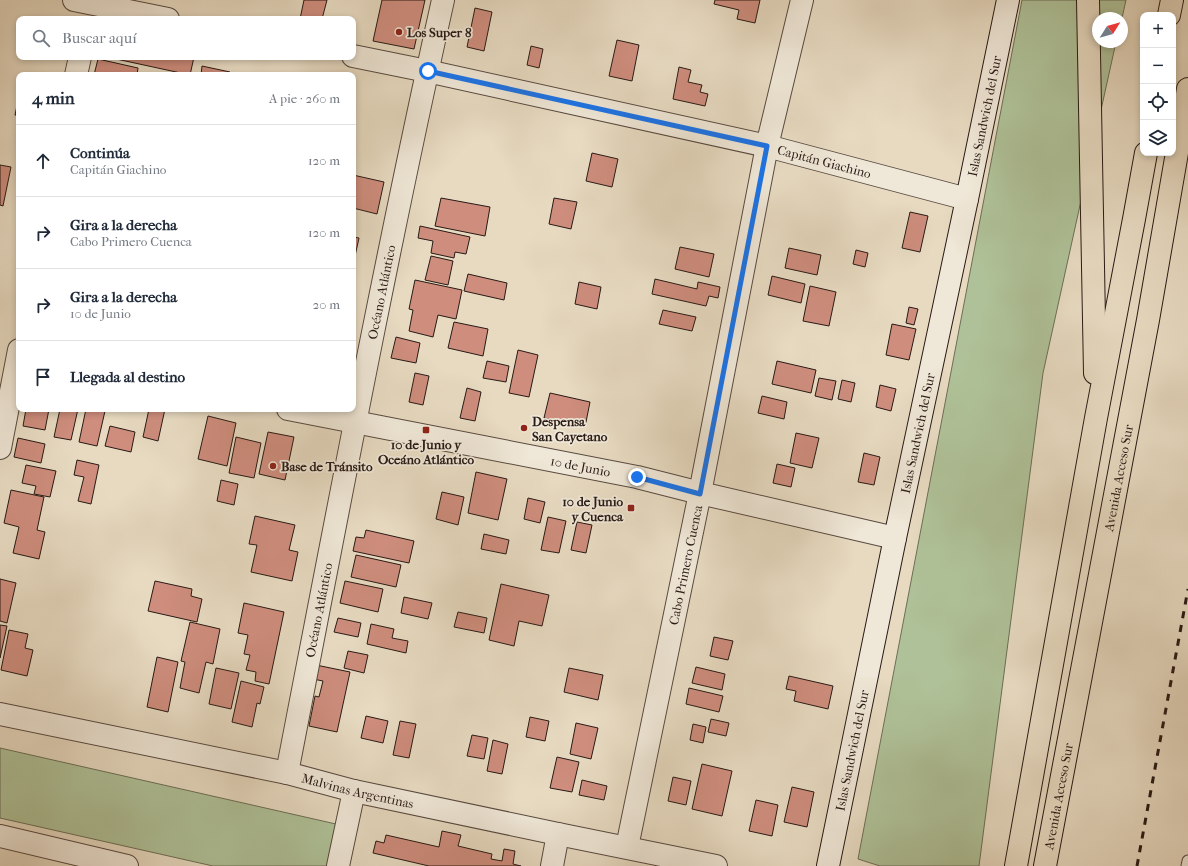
<!DOCTYPE html>
<html lang="es">
<meta charset="utf-8">
<style>
body{margin:0;font-family:"IM FELL French Canon",serif;background:#f6f6f7;color:#1f2937}
.controls{position:absolute;right:12px;top:12px;display:grid;overflow:hidden;border-radius:8px;box-shadow:0 2px 6px #0003}
.controls button{width:36px;height:36px;display:grid;place-items:center;padding:0;border:0;border-bottom:1px solid #e0e1e3;background:#fff;color:#1f2937;font:20px sans-serif}
.compass{position:absolute;left:1092px;top:12px;width:36px;height:36px;border-radius:50%;background:#fff;box-shadow:0 2px 6px #0003;rotate:53deg}
.stop{position:absolute;width:12px;height:12px;margin:-9px;border:3px solid #1a73e8;border-radius:50%;background:#fff}
.stop.end{background:#1a73e8;border-color:#fff;box-shadow:0 1px 4px #0008}
.list{margin:0;padding:0;list-style:none}
h2{display:flex;justify-content:space-between;align-items:center;height:52px;margin:0;padding:0 16px;font-size:17px}
h2 small{font-size:13px;font-weight:400;color:#747a83}
.list li{display:grid;grid-template-columns:26px 1fr auto;gap:12px;align-items:center;box-sizing:border-box;height:72px;padding:0 16px;border-top:1px solid #e0e1e3}
.list b{display:block;font-size:15px;white-space:nowrap}
.list p{margin:0;font-size:13px;white-space:nowrap;color:#747a83}
.list em{font-size:13px;font-style:normal;color:#747a83}
.icon{flex:none;width:22px;height:22px;fill:none;stroke:currentColor;stroke-width:2;stroke-linecap:round;stroke-linejoin:round}
.map{position:relative;flex:none;width:1188px;height:866px;overflow:hidden}
.search{position:absolute;background:#fff;box-shadow:0 2px 6px #0003;left:16px;top:16px;width:340px;height:44px;display:flex;align-items:center;gap:10px;box-sizing:border-box;padding:0 14px;border-radius:8px;color:#747a83;font-size:15px}
.panel{position:absolute;background:#fff;box-shadow:0 2px 6px #0003;left:16px;top:72px;width:340px;height:340px;border-radius:8px}
.map>svg:first-child{display:block}
.green{fill:#afc198;stroke:#6c6e56}
.building{fill:#ce8d7d;stroke:#281a15}
.lines{fill:none;stroke-linecap:round;stroke-linejoin:round}
.lane-casing{stroke:#584a40;stroke-width:13}
.street-casing{stroke:#584a40;stroke-width:24}
.secondary-casing{stroke:#281a15;stroke-width:24}
.highway-casing{stroke:#281a15;stroke-width:24}
.lane{stroke:#efe7d7;stroke-width:11}
.street{stroke:#efe7d7;stroke-width:22}
.secondary{stroke:#efe7d7;stroke-width:22}
.highway{stroke:#e7dac1;stroke-width:22}
.rail{stroke:#281a15;stroke-width:3;stroke-dasharray:7 7;stroke-linecap:butt}
.route{stroke:#1a73e8;stroke-width:5}
.poi-dot{fill:#8f2418;stroke:#efe7d7;stroke-width:1.5}
.labels{text-anchor:middle;stroke-width:3.5;stroke-linejoin:round;paint-order:stroke}
.poi-label{font-size:13px;font-weight:bold;fill:#281a15;stroke:#efe7d7;text-anchor:start}
.street-label{font-size:13px;fill:#281a15;stroke:#efe7d7}
</style>
<div class="map">
<svg width="1188" height="866" viewBox="0 0 1188 866">
<rect width="100%" height="100%" fill="#e7dac1"/>
<filter id="stains"><feTurbulence type="fractalNoise" baseFrequency=".005" numOctaves="4"/><feColorMatrix values="0 0 0 0 .2 0 0 0 0 .09 0 0 0 0 .02 0 0 0 .5 -.17"/></filter>
<radialGradient id="worn" r=".72"><stop offset=".6" stop-color="#630" stop-opacity="0"/><stop offset="1" stop-color="#630" stop-opacity=".3"/></radialGradient>
<!-- green -->
<path class="green" d="M1022,0H1126L1122,18H1098V42H1116L1043,373L979,866H880L858,859Z
M0,748L336,824L327,866H213L0,818Z"/>
<!-- building -->
<path class="building" d="M304,0H327L322,19H300Z
M382,0H425L414,49L373,41Z
M715,0H760L755,23L737,19L739,10L714,4Z
M475,8L492,12L484,51L467,47Z
M617,40L639,45L632,81L609,76Z
M531,46L543,49L539,68L527,65Z
M107,57H194L190,75Z
M98,59L138,68L137,75H94Z
M202,66L230,72V75H201Z
M679,67L691,70L688,82L702,85L700,92L708,94L705,106L673,99Z
M19,96V116L15,115Z
M592,153L618,159L612,187L586,181Z
M0,165L11,167L3,206L0,205Z
M353,175L384,182L377,214L353,208Z
M441,198L490,207L485,236L435,226Z
M554,198L577,202L571,229L549,224Z
M910,212L928,216L920,252L902,248Z
M420,226L470,237L466,254L455,252L454,258L431,253L433,241L418,238Z
M353,237L359,238L355,256H353Z
M680,247L714,254L709,277L675,269Z
M789,248L821,255L817,275L785,268Z
M856,250L868,253L865,267L853,264Z
M431,256L453,261L448,285L425,280Z
M468,274L507,283L504,300L464,291Z
M772,276L805,284L801,303L768,295Z
M655,279L697,289L698,282L720,287L718,298L709,296L706,306L652,294Z
M415,280L462,290L456,319L438,315L433,337L409,331L413,310L409,309Z
M579,282L601,287L597,309L575,304Z
M810,286L836,292L829,326L803,321Z
M909,307L918,309L914,325L906,323Z
M663,310L696,317L692,331L659,324Z
M454,322L488,329L483,356L448,348Z
M892,324L916,329L909,360L886,355Z
M396,337L420,343L416,363L391,358Z
M518,350L538,355L529,397L509,393Z
M487,361L509,366L506,382L483,378Z
M777,361L816,370L811,393L772,384Z
M415,373L429,376L423,405L409,402Z
M819,378L836,381L832,400L815,396Z
M842,380L855,383L851,402L838,399Z
M880,385L896,389L891,411L876,407Z
M467,388L481,392L475,421L460,418Z
M550,393L590,402L585,427L544,418Z
M762,396L787,402L784,419L758,413Z
M26,409H49L45,430L23,426Z
M60,409H78L71,440L54,437Z
M86,409H98L105,411L97,446L79,442Z
M149,409H165L158,441L143,437Z
M208,416L236,423L227,466L198,459Z
M110,426L135,432L131,452L105,446Z
M268,432L294,437L285,480L259,474Z
M796,433L819,438L812,468L790,463Z
M236,437L261,443L254,478L229,473Z
M18,438L45,444L41,463L14,457Z
M864,453L880,457L874,485L858,482Z
M77,460L99,465L91,504L78,501L84,477L74,475Z
M777,464L795,468L791,487L773,483Z
M26,465L56,471L50,497L34,494L36,486L22,483Z
M476,472L507,479L498,520L468,513Z
M221,480L238,484L234,505L217,501Z
M11,490L44,497L37,530L45,532L39,559L13,553L19,527L4,523Z
M442,492L464,497L458,525L436,519Z
M528,498L545,502L540,523L524,519Z
M255,516L295,525L289,550L298,552L292,581L251,572L257,545L249,544Z
M548,517L566,521L559,553L541,550Z
M577,522L592,525L586,553L571,550Z
M366,530L414,541L409,563L353,551L356,537L364,538Z
M484,534L509,540L506,554L481,549Z
M356,555L401,565L396,587L351,577Z
M0,579L16,583L7,623L0,621Z
M155,581L192,589L191,596L202,599L197,622L148,611Z
M345,581L383,589L378,612L340,603Z
M501,584L549,595L542,626L519,621L514,646L489,640Z
M404,597L432,603L428,619L401,613Z
M244,603L284,612L269,684L255,681L256,672L246,670L250,655L244,654L248,635L238,633Z
M458,612L487,618L484,633L454,627Z
M338,618L361,623L358,637L334,632Z
M190,622L220,629L213,664L206,662L199,693L180,688L185,662L181,661Z
M371,624L394,629L392,638L408,641L406,653L367,644Z
M0,625L7,626L0,658Z
M9,630L28,634L25,648L33,650L27,676L1,670Z
M714,637L733,641L728,660L710,656Z
M348,651L368,655L364,673L344,668Z
M157,657L178,662L168,712L147,707Z
M316,665L350,672L337,732L309,726L315,696L319,697L323,681L313,679Z
M696,667L725,674L722,690L692,683Z
M216,668L239,673L231,709L209,704Z
M569,668L603,675L598,700L564,692Z
M789,676L833,686L828,709L794,701L796,691L786,689Z
M241,681L264,687L260,704L257,703L252,727L232,722Z
M689,688L723,696L719,712L686,704Z
M366,716L388,721L383,743L361,738Z
M530,717L549,721L545,741L526,737Z
M711,719L729,723L726,736L708,732Z
M400,721L416,724L409,758L393,755Z
M576,723L598,728L591,759L570,754Z
M693,724L706,727L703,743L690,740Z
M472,735L488,738L484,759L467,756Z
M493,740L508,744L502,774L487,771Z
M557,757L579,762L572,792L550,788Z
M702,764L732,771L722,816L692,809Z
M673,777L691,781L686,805L668,801Z
M582,780L607,786L604,800L579,795Z
M792,787L814,792L807,827L784,822Z
M756,800L778,805L772,836L749,831Z
M442,831L461,835L458,846L492,854L491,859L502,861L504,849L515,851L513,864L521,866H429L373,853L376,841L384,843L386,835L439,847Z"/>
<g class="lines">
<defs>
<path id="lane" d="M1187,866L1188,861"/>
<g id="street">
<path d="M74,0L168,19"/>
<path id="s1" d="M353,56L427,71L767,146L967,199"/>
<path d="M76,75L80,57"/>
<path id="s2" d="M288,409L637,477L700,493L895,538"/>
<path d="M0,448L19,350"/>
<path id="s3" d="M0,714L287,773L354,791L558,834L716,866"/>
<path id="s4" d="M287,773C337,515 386,256 443,0"/>
<path d="M0,836L127,866"/>
<path id="s5" d="M627,847L700,493L767,146L802,0"/>
<path d="M338,866L354,791"/>
<path d="M552,866L558,834"/>
</g>
<g id="secondary">
<path id="s6" d="M828,866L895,538L967,199L1008,0"/>
</g>
<g id="highway">
<path d="M1088,0L1095,373"/>
<path d="M1169,15L1172,0"/>
<path d="M1016,866L1096,418L1134,219L1146,153"/>
<path id="s7" d="M1045,866L1148,320L1188,89"/>
</g>
</defs>
<!-- lane casing -->
<use href="#lane" class="lane-casing"/>
<!-- street casing -->
<use href="#street" class="street-casing"/>
<!-- secondary casing -->
<use href="#secondary" class="secondary-casing"/>
<!-- highway casing -->
<use href="#highway" class="highway-casing"/>
<!-- lane -->
<use href="#lane" class="lane"/>
<!-- street -->
<use href="#street" class="street"/>
<!-- secondary -->
<use href="#secondary" class="secondary"/>
<!-- highway -->
<use href="#highway" class="highway"/>
<!-- rail -->
<path class="rail" d="M1137,866L1188,589"/>
</g>
<g class="lines">
<!-- route -->
<path class="route" d="M428,71L767,146L700,494L637,477"/>
</g>
<!-- markers -->
<g class="poi-dot">
<circle cx="399" cy="32" r="4"/>
<circle cx="524" cy="428" r="4"/>
<rect x="422" y="426" width="8" height="8" rx="2"/>
<circle cx="273" cy="466" r="4"/>
<rect x="627" y="504" width="8" height="8" rx="2"/>
</g>
<g class="labels">
<!-- poi labels -->
<g class="poi-label">
<text x="407" y="37">Los Super 8</text>
<text x="532" y="426">Despensa<tspan x="532" dy="15">San Cayetano</tspan></text>
<text x="426" y="449" text-anchor="middle">10 de Junio y<tspan x="426" dy="15">Oceáno Atlántico</tspan></text>
<text x="281" y="471">Base de Tránsito</text>
<text x="623" y="506" text-anchor="end">10 de Junio<tspan x="623" dy="15">y Cuenca</tspan></text>
</g>
<!-- street labels -->
<g class="street-label">
<text dy="5" stroke="none"><textPath href="#s6" startOffset="766">Islas Sandwich del Sur</textPath></text>
<text dy="5" stroke="none"><textPath href="#s1" startOffset="483">Capitán Giachino</textPath></text>
<text dy="5" stroke="none"><textPath href="#s4" startOffset="490">Océano Atlántico</textPath></text>
<text dy="5" stroke="none"><textPath href="#s6" startOffset="442">Islas Sandwich del Sur</textPath></text>
<text dy="5" stroke="none"><textPath href="#s2" startOffset="298">10 de Junio</textPath></text>
<text dy="5" stroke="none"><textPath href="#s7" startOffset="395">Avenida Acceso Sur</textPath></text>
<text dy="5" stroke="none"><textPath href="#s5" startOffset="288">Cabo Primero Cuenca</textPath></text>
<text dy="5" stroke="none"><textPath href="#s4" startOffset="166">Océano Atlántico</textPath></text>
<text dy="5" stroke="none"><textPath href="#s6" startOffset="118">Islas Sandwich del Sur</textPath></text>
<text dy="5" stroke="none"><textPath href="#s3" startOffset="366">Malvinas Argentinas</textPath></text>
<text dy="5" stroke="none"><textPath href="#s7" startOffset="71">Avenida Acceso Sur</textPath></text>
</g>
</g>
<rect width="100%" height="100%" filter="url(#stains)"/>
<rect width="100%" height="100%" fill="url(#worn)"/>
</svg>
<div class="controls">
<button>+</button>
<button>−</button>
<button><svg class="icon" aria-label="locate" viewBox="0 0 24 24"><circle cx="12" cy="12" r="6"/><path d="M12 2v4M12 18v4M2 12h4M18 12h4"/></svg></button>
<button><svg class="icon" aria-label="layers" viewBox="0 0 24 24"><path d="M12 4l9 5-9 5-9-5zM3 14l9 5 9-5"/></svg></button>
</div>
<svg class="compass" viewBox="-18 -18 36 36"><path d="M0-13l5 13h-10z" fill="#e53935"/><path d="M0 13l5-13h-10z" fill="#747a83"/></svg>
<div class="stop" style="left:428px;top:71px"></div>
<div class="stop end" style="left:637px;top:477px"></div>
<div class="search"><svg class="icon" aria-label="search" viewBox="0 0 24 24"><circle cx="10" cy="10" r="6"/><path d="M15 15l6 6"/></svg>Buscar aquí</div>
<section class="panel">
<h2>4 min<small>A pie · 260 m</small></h2>
<ul class="list">
<li><svg class="icon" aria-label="ahead" viewBox="0 0 24 24"><path d="M12 20V5M6 11l6-6 6 6"/></svg><div><b>Continúa</b><p>Capitán Giachino</p></div><em>120 m</em></li>
<li><svg class="icon" aria-label="right" viewBox="0 0 24 24"><path d="M7 20v-9h11M14 6l5 5-5 5"/></svg><div><b>Gira a la derecha</b><p>Cabo Primero Cuenca</p></div><em>120 m</em></li>
<li><svg class="icon" aria-label="right" viewBox="0 0 24 24"><path d="M7 20v-9h11M14 6l5 5-5 5"/></svg><div><b>Gira a la derecha</b><p>10 de Junio</p></div><em>20 m</em></li>
<li><svg class="icon" aria-label="arrive" viewBox="0 0 24 24"><path d="M6 21V4h12l-3 4 3 4H6"/></svg><div><b>Llegada al destino</b></div></li>
</ul>
</section>
</div>
